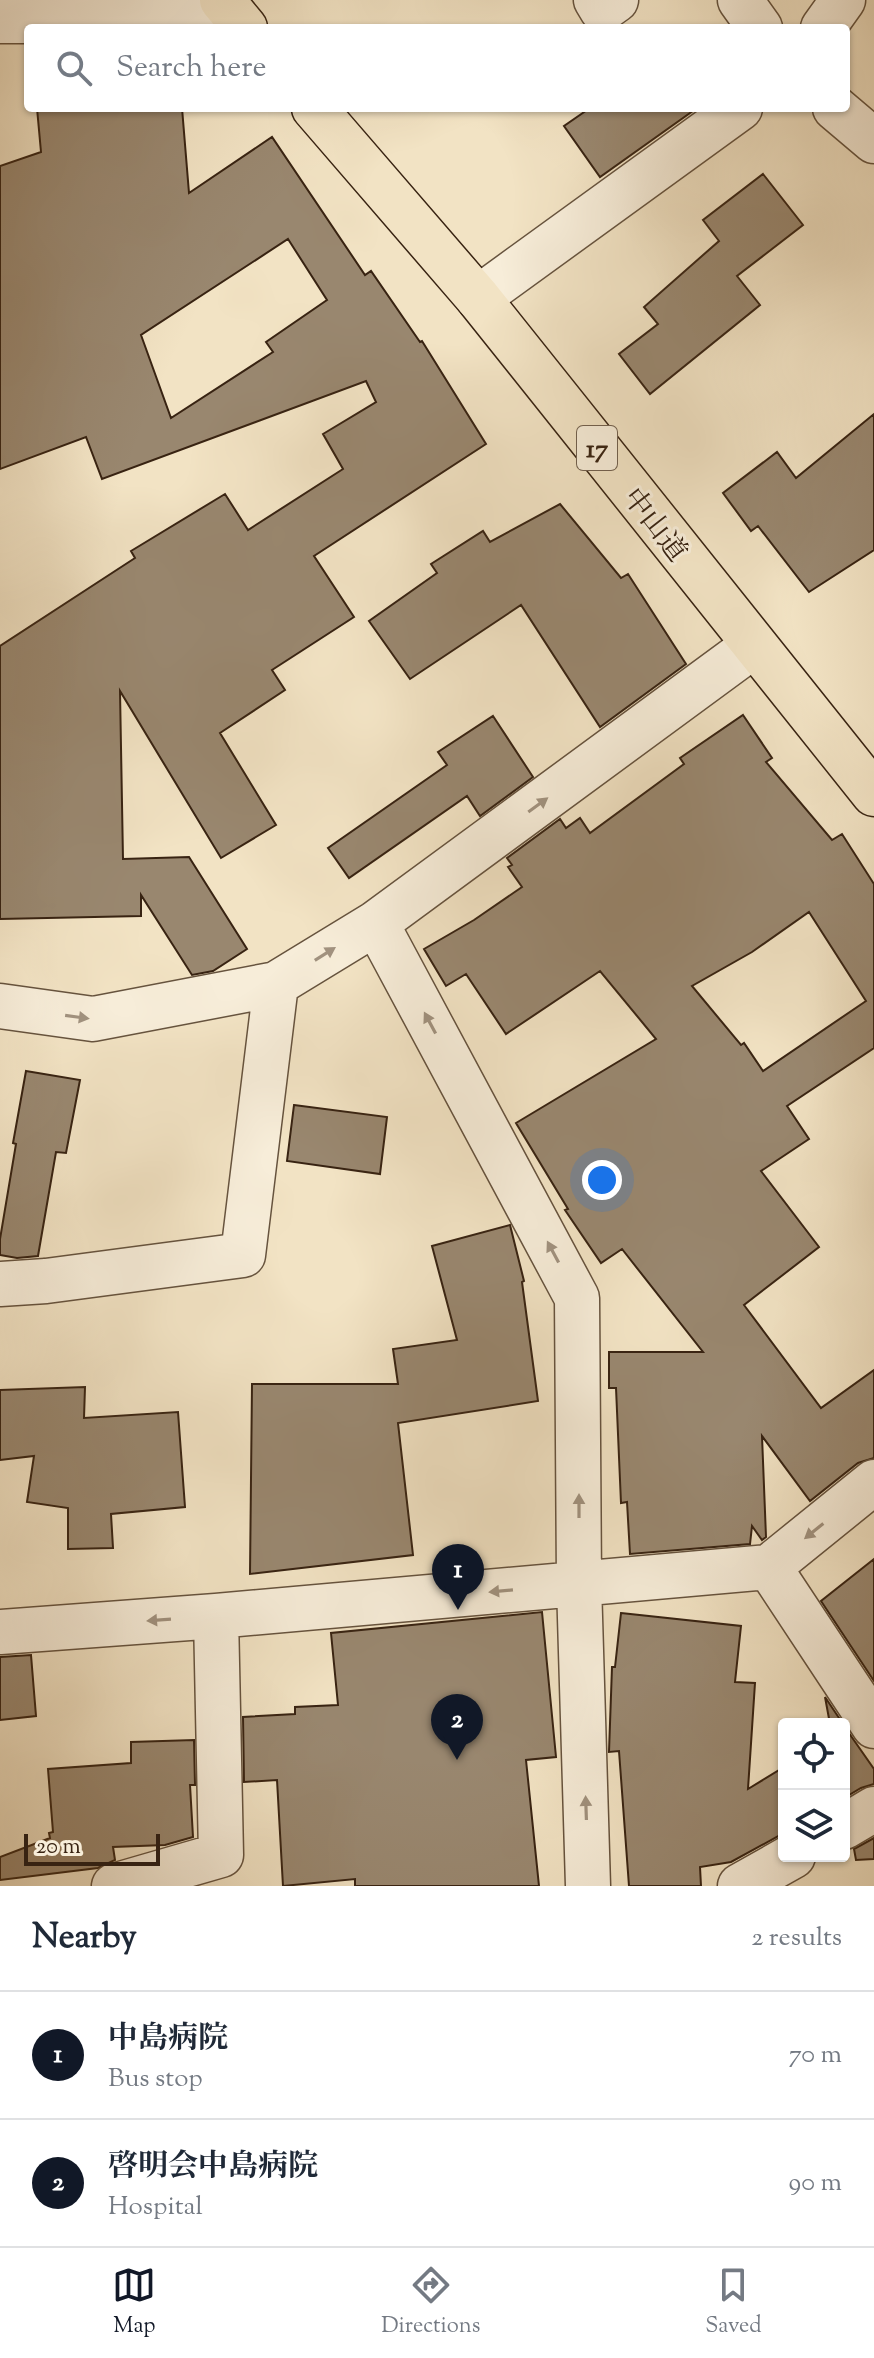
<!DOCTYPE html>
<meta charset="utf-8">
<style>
body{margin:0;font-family:"Sorts Mill Goudy","Noto Serif JP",serif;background:#f6f6f7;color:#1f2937}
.controls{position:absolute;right:24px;bottom:24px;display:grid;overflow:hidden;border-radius:8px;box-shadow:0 2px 6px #0004}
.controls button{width:72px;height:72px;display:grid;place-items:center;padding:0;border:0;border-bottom:2px solid #e0e1e3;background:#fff;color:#1f2937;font:40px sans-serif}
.scale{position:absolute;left:24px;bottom:20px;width:136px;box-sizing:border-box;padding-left:8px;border:4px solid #382312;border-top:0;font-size:22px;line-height:28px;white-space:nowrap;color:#382312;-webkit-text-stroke:6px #f7edd9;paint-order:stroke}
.you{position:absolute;left:602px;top:1180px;width:28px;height:28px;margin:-20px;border:6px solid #fff;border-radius:50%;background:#1a73e8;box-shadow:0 0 0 12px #1a73e833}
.badge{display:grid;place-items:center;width:52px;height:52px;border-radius:50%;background:#111827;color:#fff;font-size:26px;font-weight:700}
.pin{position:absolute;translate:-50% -66px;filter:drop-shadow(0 2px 4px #0008)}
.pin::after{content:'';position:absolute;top:42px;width:28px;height:24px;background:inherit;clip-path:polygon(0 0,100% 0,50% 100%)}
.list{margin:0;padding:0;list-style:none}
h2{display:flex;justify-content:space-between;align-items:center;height:104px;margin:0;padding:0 32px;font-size:34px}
h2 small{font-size:26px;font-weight:400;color:#747a83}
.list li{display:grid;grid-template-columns:52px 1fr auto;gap:24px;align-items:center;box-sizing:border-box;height:128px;padding:0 32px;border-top:2px solid #e0e1e3}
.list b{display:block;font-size:30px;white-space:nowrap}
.list p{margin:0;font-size:26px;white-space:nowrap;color:#747a83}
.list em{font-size:26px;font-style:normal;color:#747a83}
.icon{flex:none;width:44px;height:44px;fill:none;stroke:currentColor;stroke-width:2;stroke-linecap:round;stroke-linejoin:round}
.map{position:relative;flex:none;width:874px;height:1886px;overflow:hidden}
.search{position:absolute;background:#fff;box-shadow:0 2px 6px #0004;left:24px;right:24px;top:24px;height:88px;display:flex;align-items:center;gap:20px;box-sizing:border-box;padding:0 28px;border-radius:8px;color:#747a83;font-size:30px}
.sheet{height:360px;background:#fff}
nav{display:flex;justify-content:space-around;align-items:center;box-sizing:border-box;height:112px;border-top:2px solid #e0e1e3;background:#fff;font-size:22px;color:#747a83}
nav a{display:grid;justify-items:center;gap:4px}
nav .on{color:#111827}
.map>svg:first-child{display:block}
.building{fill:#99876f;stroke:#382312;stroke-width:2;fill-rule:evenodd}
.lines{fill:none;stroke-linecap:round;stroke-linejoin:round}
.minor-casing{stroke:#66533e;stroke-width:47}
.highway-casing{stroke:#382312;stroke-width:47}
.minor{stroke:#f7edd9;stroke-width:44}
.highway{stroke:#f2e3c4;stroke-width:44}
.oneway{fill:#a1927f}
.labels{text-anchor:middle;stroke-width:6;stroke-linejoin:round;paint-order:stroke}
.shield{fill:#f7edd9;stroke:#71604e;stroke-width:2}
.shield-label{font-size:26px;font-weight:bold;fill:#382312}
.street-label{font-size:28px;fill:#382312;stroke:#f7edd9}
</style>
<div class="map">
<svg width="874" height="1886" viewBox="0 0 874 1886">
<rect width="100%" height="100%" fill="#f2e3c4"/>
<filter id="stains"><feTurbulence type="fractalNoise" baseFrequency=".0025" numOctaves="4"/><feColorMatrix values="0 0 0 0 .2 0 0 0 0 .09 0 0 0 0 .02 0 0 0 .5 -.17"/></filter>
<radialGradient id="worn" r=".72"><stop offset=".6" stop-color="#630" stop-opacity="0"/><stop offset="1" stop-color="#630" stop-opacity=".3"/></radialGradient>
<!-- building -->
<path class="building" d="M37,108H182L189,193L272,137L365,275L371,271L420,342L422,341L486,444L314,556L354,617L272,670L285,690L220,733L276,825L221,858L120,691L123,859L189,857L247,949L213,971L192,975L141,895V916L0,919V646L135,558L131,551L225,494L248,530L343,469L323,434L376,402L366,381L102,479L86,437L0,469V166L41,152ZM288,239L327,300L266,342L273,352L171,418L141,335Z
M590,108H697L600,177L564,126Z
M763,174L803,225L737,276L760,305L650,394L619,354L658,324L644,307L719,241L703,220Z
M874,414V550L809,592L758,526L751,531L723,493L777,452L796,478Z
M560,504L621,578L628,574L686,664L600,727L521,605L410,679L369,621L437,573L431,564L483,531L490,542Z
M743,715L772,758L766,762L832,840L842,834L874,884V1048L787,1106L809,1139L761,1171L819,1247L744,1305L821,1408L874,1370V1458L858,1463L810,1501L762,1436L766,1537L762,1540L752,1526L750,1544L630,1554L627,1502L621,1503L616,1388H609V1352H703L622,1249L601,1263L565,1210L568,1209L516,1123L656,1039L600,971L506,1034L466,974L446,986L424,949L474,920L522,887L508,867L512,865L507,858L560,819L566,828L580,818L590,833L684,764L680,758ZM809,912L866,1001L763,1071L744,1043L741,1045L692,986L752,952Z
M493,716L533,777L480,816L467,796L349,878L328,848L447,765L438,752Z
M26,1071L80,1080L66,1153L56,1152L38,1256L17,1258L0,1255V1239L16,1144L13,1143Z
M294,1105L387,1117L380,1174L287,1161Z
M510,1225L524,1281L522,1282L538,1401L398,1423L413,1555L250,1574L252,1384H398L393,1349L457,1340L432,1246Z
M85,1387L84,1418L178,1412L185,1507L111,1514L113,1548L68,1549V1508L27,1502L34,1456L0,1460V1390Z
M874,1559V1681L821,1601Z
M542,1612L556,1757L526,1760L539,1886H355V1879L283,1886L277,1780L244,1782L243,1717L295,1714V1707L338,1705L331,1633Z
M621,1613L741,1626L735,1682L755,1683L748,1789L784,1767V1833L731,1862L700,1867L701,1886H629L619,1751L609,1752L612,1667H615Z
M31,1655L36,1716L0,1720V1657Z
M825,1697L843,1724H830Z
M844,1726L874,1769V1784L861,1788L844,1798Z
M194,1740L195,1785H190L193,1837L165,1845L113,1847L115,1860L98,1868L0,1880V1857L50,1838L49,1833L53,1832L48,1769L131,1763V1742Z
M874,1838V1859L856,1860L854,1849Z"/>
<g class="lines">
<defs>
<path id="minor" d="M596,0L602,10L616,0
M740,0L760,28
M0,21H238
M823,28L843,0
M835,108L874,141
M478,298L740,108
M376,923L577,1298L579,1584L588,1886
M0,1006L93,1019L276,984L376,923L753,646
M0,1284L46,1281L243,1255L276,984
M769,1567L874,1726
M0,1632L216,1616L769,1567L874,1482
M844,1827L874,1809
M114,1886L221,1855L216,1616
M740,1886L793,1856"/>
<path id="highway" d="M222,0L245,28
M314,108L478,298L874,794"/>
</defs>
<!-- minor casing -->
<use href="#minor" class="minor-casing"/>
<!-- highway casing -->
<use href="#highway" class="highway-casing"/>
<!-- minor -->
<use href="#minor" class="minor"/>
<!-- highway -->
<use href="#highway" class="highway"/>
</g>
<!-- one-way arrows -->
<defs><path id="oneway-solid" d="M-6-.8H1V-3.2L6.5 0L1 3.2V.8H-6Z" transform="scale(2)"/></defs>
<g class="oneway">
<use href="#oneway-solid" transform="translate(538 805) rotate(-36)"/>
<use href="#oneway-solid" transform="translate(325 954) rotate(-32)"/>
<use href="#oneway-solid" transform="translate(77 1017) rotate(8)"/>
<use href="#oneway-solid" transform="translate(430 1023) rotate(-118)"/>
<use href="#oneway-solid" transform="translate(553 1252) rotate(-118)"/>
<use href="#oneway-solid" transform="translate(579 1506) rotate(-90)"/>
<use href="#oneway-solid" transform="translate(814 1531) rotate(141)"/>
<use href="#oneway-solid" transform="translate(501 1591) rotate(175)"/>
<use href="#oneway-solid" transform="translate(159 1620) rotate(176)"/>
<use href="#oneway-solid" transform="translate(586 1808) rotate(-92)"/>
</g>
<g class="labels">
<!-- shield labels -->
<rect class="shield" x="577" y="426" width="40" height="44" rx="6"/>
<g class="shield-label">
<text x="597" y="457">17</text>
</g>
<!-- street labels -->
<g class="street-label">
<text transform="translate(656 524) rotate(52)" y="10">中山道</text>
</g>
</g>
<rect width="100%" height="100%" filter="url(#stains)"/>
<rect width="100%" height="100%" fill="url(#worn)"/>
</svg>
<div class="controls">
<button><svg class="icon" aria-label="locate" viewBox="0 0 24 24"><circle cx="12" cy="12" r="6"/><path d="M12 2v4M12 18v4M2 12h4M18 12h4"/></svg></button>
<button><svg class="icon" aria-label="layers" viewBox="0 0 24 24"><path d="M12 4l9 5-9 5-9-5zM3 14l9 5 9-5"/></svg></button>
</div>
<div class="scale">20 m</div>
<div class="you"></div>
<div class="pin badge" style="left:458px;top:1610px">1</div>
<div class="pin badge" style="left:457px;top:1760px">2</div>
<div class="search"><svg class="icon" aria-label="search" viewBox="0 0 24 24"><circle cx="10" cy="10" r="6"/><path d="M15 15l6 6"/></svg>Search here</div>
</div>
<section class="sheet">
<h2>Nearby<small>2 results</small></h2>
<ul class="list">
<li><span class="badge">1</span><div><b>中島病院</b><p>Bus stop</p></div><em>70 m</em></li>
<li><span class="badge">2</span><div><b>啓明会中島病院</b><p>Hospital</p></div><em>90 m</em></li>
</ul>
</section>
<nav>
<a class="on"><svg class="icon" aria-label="map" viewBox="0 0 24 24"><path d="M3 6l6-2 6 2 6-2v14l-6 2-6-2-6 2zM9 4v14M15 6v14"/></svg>Map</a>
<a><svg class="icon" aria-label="directions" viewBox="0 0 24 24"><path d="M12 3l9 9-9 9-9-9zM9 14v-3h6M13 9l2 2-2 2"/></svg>Directions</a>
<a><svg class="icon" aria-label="saved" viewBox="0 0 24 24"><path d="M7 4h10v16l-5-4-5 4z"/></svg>Saved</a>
</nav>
